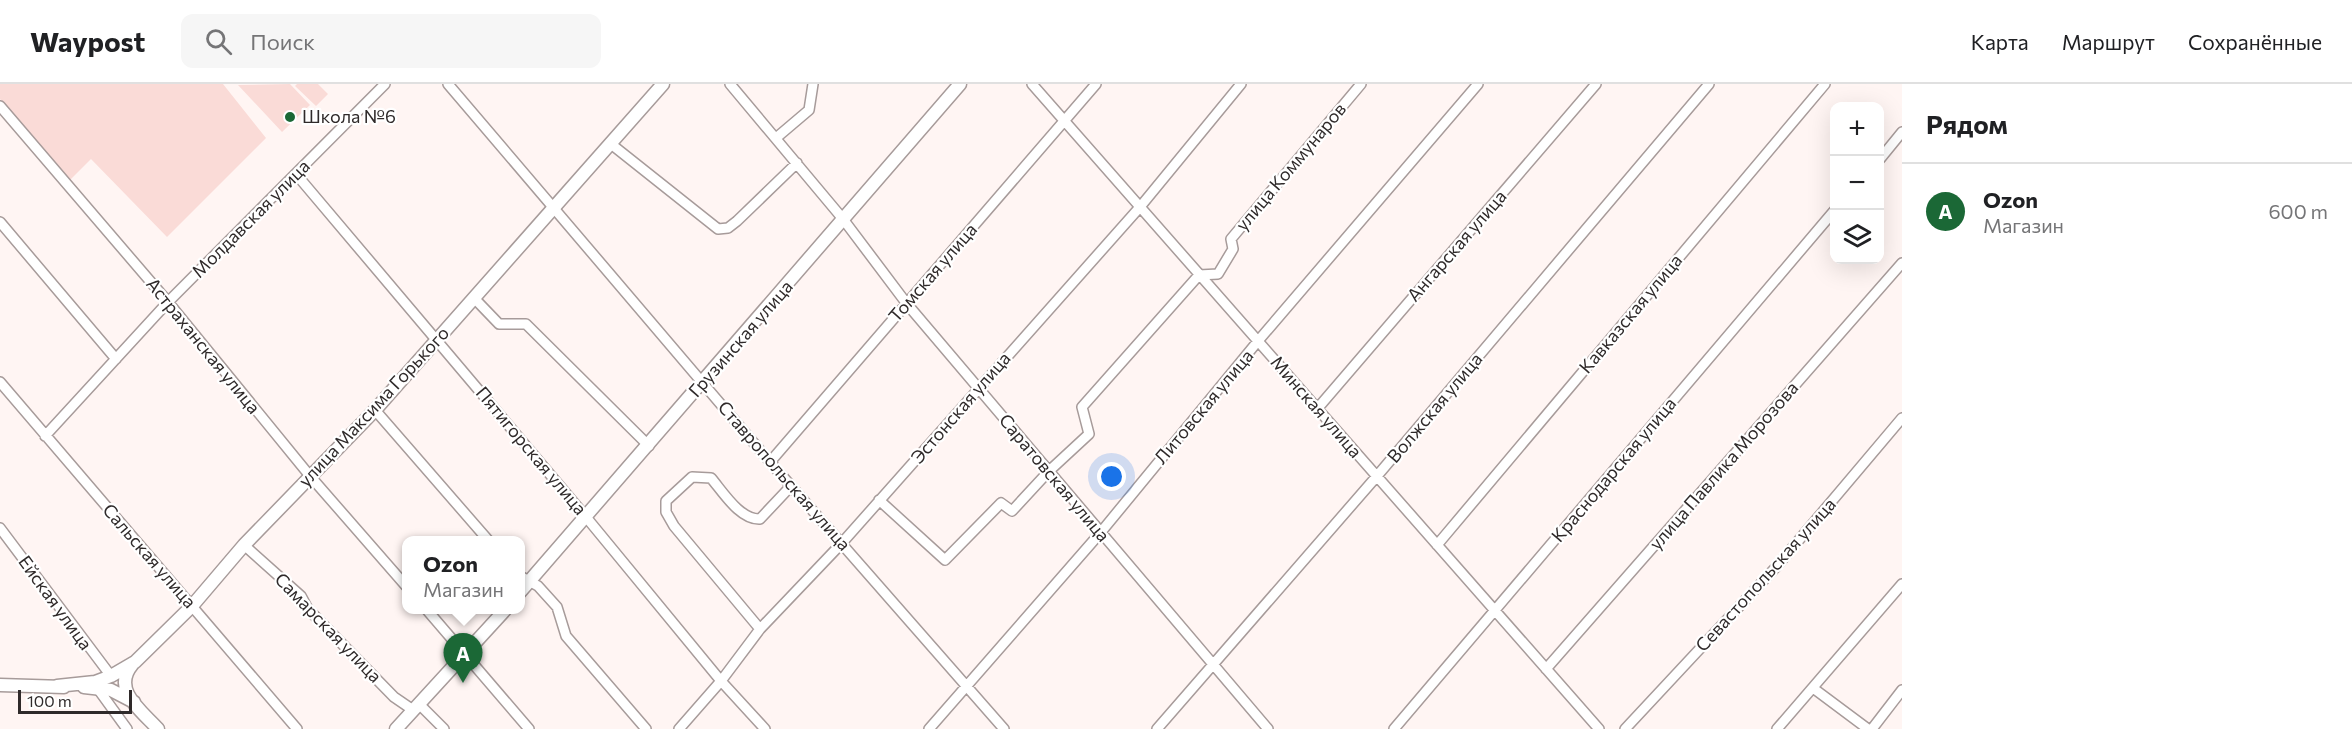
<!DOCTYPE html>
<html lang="ru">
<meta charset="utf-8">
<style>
body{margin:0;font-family:Commissioner,sans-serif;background:#f6f6f6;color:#202124}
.controls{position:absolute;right:18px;top:18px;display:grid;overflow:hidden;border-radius:12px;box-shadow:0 6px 24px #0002}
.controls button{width:54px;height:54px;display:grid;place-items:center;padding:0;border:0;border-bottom:2px solid #e0e0e0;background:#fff;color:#202124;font:30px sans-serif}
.scale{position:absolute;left:18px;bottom:15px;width:114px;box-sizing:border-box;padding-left:6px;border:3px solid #2f2a2a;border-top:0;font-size:16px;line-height:21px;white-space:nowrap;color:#2f2a2a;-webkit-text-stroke:4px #fff;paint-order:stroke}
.you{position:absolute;left:1112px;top:393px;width:21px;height:21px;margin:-15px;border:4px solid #fff;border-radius:50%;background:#1a73e8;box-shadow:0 0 0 9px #1a73e833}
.badge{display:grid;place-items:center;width:39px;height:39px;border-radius:50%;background:#1b6836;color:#fff;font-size:20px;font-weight:700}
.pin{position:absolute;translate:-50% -50px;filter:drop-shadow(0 2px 3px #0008)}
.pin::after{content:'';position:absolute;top:32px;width:21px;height:18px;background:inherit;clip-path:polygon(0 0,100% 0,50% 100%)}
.popup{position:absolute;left:402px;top:452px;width:123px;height:78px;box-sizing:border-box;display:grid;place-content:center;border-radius:12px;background:#fff;filter:drop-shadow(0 2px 4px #0005);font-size:20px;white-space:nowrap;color:#757577}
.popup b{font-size:22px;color:#202124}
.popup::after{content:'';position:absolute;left:50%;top:100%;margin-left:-12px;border:12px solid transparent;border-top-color:#fff}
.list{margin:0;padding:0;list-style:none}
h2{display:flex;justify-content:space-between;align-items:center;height:78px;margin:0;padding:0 24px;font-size:26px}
h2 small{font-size:20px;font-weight:400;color:#757577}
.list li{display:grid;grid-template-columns:39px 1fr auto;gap:18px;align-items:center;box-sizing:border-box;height:96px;padding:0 24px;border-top:2px solid #e0e0e0}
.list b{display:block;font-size:22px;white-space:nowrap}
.list p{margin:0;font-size:20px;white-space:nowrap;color:#757577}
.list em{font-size:20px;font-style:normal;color:#757577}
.icon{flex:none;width:33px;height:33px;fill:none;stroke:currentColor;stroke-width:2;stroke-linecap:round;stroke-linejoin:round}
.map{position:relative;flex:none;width:1902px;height:645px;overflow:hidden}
header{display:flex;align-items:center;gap:36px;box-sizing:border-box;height:84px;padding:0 30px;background:#fff;border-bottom:2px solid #e0e0e0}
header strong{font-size:28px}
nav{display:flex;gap:33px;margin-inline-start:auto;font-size:21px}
.search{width:420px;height:54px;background:#f6f6f6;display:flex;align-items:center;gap:15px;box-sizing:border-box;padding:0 21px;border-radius:12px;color:#757577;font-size:22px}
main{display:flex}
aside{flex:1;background:#fff}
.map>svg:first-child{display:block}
.green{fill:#fadbd7}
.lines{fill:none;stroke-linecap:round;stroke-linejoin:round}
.street-casing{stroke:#a79b9a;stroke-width:12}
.secondary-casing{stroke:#a79b9a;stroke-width:15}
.street{stroke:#fff;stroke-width:9}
.secondary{stroke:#fff;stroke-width:12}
.poi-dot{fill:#1b6836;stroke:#fff;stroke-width:2}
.labels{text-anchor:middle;stroke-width:4.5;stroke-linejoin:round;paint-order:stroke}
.poi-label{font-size:18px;fill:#2f2a2a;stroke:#fff;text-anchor:start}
.street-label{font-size:18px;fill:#2f2a2a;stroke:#fff}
</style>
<header>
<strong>Waypost</strong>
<div class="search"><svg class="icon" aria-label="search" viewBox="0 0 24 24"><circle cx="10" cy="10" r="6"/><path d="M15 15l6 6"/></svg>Поиск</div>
<nav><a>Карта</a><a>Маршрут</a><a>Сохранённые</a></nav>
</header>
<main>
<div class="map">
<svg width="1902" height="645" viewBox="0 0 1902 645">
<rect width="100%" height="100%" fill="#fff5f3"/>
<!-- green -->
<path class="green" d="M0,0H223L266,54L167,153L91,75L67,99L0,15Z
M290,0L310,21L282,48L238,1Z
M297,0H318L328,10L316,22L295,2Z"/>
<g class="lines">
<defs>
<path id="street" d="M448,0L770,378L1004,645
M730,0L843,135L907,220L1268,645
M1032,0L1599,645
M0,22L168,218L310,392L406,502
M776,54L809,26L813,0
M611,60L718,145L728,144L737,137L797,79
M1880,75L1902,48
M296,90L586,433L721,597L765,645
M0,138L116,275
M474,214L499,240H526L649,362
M0,298L297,645
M1317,325L1596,0
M375,326L488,456
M45,352L168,218L385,0
M770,378L1096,0
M879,416L945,476L1001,419L1012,427L1049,387L1089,350L1082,323L1199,191L1218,190L1233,165L1231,155L1361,0
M0,444L111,592
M244,461L301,512L308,525L394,613L413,626
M1437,461L1825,0
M520,492L538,502L557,523L566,552L646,645
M427,526L529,645
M760,545L674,442L666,428V417L692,393L711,394C723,408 740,436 760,435L791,402
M1546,585L1902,179
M1813,604L1868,645
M98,605L127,645
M419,620L444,645
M679,645L721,597L760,545L841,460L1140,123L1241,0
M929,645L1101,448L1258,257L1478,0
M1157,645L1377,392L1709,0
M1394,645L1834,127
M1625,645L1777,482L1902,334
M1777,645L1902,500
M1872,645L1902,606"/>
<path id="secondary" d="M520,508L960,0
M132,581C111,606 142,627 158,645
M0,601L64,603
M57,602L95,598L111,592L135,578L192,522L244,461L375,326L663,0
M84,603L111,606L134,618
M396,645L505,526"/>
</defs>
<!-- street casing -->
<use href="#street" class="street-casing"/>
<!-- secondary casing -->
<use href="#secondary" class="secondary-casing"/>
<!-- street -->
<use href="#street" class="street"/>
<!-- secondary -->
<use href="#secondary" class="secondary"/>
</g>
<!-- markers -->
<circle class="poi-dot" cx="290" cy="33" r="6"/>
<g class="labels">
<!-- poi labels -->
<g class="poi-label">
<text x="302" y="39">Школа №6</text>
</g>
<!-- street labels -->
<g class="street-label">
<text transform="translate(1291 83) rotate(-50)" y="6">улица Коммунаров</text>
<text transform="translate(251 135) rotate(-45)" y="6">Молдавская улица</text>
<text transform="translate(1457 162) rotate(-49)" y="6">Ангарская улица</text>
<text transform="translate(933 189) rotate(-49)" y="6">Томская улица</text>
<text transform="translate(1631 230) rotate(-50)" y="6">Кавказская улица</text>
<text transform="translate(741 255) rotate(-49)" y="6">Грузинская улица</text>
<text transform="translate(203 262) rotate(51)" y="6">Астраханская улица</text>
<text transform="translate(374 323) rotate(-47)" y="6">улица Максима Горького</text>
<text transform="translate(1204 323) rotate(-50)" y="6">Литовская улица</text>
<text transform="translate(1316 323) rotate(49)" y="6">Минская улица</text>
<text transform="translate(961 324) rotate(-49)" y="6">Эстонская улица</text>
<text transform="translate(1435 324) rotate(-50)" y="6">Волжская улица</text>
<text transform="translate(531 367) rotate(50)" y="6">Пятигорская улица</text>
<text transform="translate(1724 382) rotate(-49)" y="6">улица Павлика Морозова</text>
<text transform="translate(1614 386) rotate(-50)" y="6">Краснодарская улица</text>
<text transform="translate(784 392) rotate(49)" y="6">Ставропольская улица</text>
<text transform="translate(1054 394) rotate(50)" y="6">Саратовская улица</text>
<text transform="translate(149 472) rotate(49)" y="6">Сальская улица</text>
<text transform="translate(1766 491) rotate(-48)" y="6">Севастопольская улица</text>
<text transform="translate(55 519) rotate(54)" y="6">Ейская улица</text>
<text transform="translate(328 544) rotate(46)" y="6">Самарская улица</text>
</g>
</g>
</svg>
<div class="controls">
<button>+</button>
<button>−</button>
<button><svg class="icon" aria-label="layers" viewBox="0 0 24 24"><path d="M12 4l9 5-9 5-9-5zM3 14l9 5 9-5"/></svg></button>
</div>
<div class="scale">100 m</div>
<div class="you"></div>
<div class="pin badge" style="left:463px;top:599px">A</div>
<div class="popup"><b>Ozon</b>Магазин</div>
</div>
<aside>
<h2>Рядом<small></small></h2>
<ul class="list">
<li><span class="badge">A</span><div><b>Ozon</b><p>Магазин</p></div><em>600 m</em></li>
</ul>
</aside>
</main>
